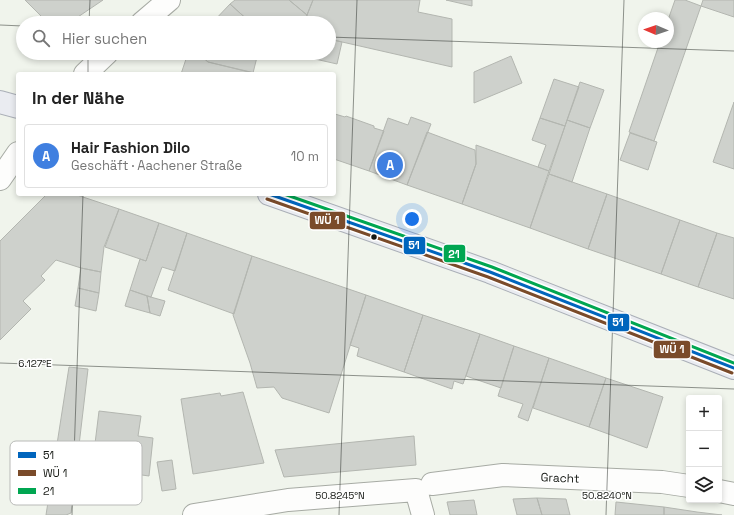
<!DOCTYPE html>
<html lang="de">
<meta charset="utf-8">
<style>
body{margin:0;font-family:"Space Grotesk",sans-serif;background:#f2f2f2;color:#222}
.controls{position:absolute;right:12px;bottom:12px;display:grid;overflow:hidden;border-radius:4px;box-shadow:0 2px 6px #0003}
.controls button{width:36px;height:36px;display:grid;place-items:center;padding:0;border:0;border-bottom:1px solid #e0e0e0;background:#fff;color:#222;font:20px sans-serif}
.compass{position:absolute;left:638px;top:12px;width:36px;height:36px;border-radius:50%;background:#fff;box-shadow:0 2px 6px #0003;rotate:272deg}
.you{position:absolute;left:412px;top:219px;width:14px;height:14px;margin:-10px;border:3px solid #fff;border-radius:50%;background:#1a73e8;box-shadow:0 0 0 6px #1a73e833}
.badge{display:grid;place-items:center;width:26px;height:26px;border-radius:50%;background:#ea580c;color:#fff;font-size:13px;font-weight:700}
.pin{position:absolute;translate:-50% -50%;border:2px solid #fff;box-shadow:0 1px 4px #0006}
.list{margin:0;padding:0;list-style:none}
h2{display:flex;justify-content:space-between;align-items:center;height:52px;margin:0;padding:0 16px;font-size:17px}
h2 small{font-size:13px;font-weight:400;color:#767676}
.list li{display:grid;grid-template-columns:26px 1fr auto;gap:12px;align-items:center;box-sizing:border-box;height:64px;margin:0 8px 8px;padding:0 8px;border:1px solid #e0e0e0;border-radius:4px}
.list b{display:block;font-size:15px;white-space:nowrap}
.list p{margin:0;font-size:13px;white-space:nowrap;color:#767676}
.list em{font-size:13px;font-style:normal;color:#767676}
.icon{flex:none;width:22px;height:22px;fill:none;stroke:currentColor;stroke-width:2;stroke-linecap:round;stroke-linejoin:round}
.map{position:relative;flex:none;width:734px;height:515px;overflow:hidden}
.search{position:absolute;background:#fff;box-shadow:0 2px 6px #0003;left:16px;top:16px;width:320px;height:44px;display:flex;align-items:center;gap:10px;box-sizing:border-box;padding:0 14px;border-radius:22px;color:#767676;font-size:15px}
.panel{position:absolute;background:#fff;box-shadow:0 2px 6px #0003;left:16px;top:72px;width:320px;height:124px;border-radius:4px}
.map>svg:first-child{display:block}
.building{fill:#ced1cc;stroke:#b3b6b0}
.lines{fill:none;stroke-linecap:round;stroke-linejoin:round}
.minor-casing{stroke:#a7aba4;stroke-width:24}
.major-casing{stroke:#aaafb7;stroke-width:24}
.minor{stroke:#fdfdfc;stroke-width:22}
.major{stroke:#eaecf1;stroke-width:22}
.bus-1-casing{stroke:#fff;stroke-width:6}
.bus-2-casing{stroke:#fff;stroke-width:6}
.bus-3-casing{stroke:#fff;stroke-width:6}
.bus-1{stroke:#0065bd;stroke-width:3}
.bus-2{stroke:#7a4b2a;stroke-width:3}
.bus-3{stroke:#00a651;stroke-width:3}
.ticks{fill:none;stroke:#151813;stroke-width:1;stroke-opacity:0.45}
.bus-dot{fill:#151813;stroke:#fff;stroke-width:1.5}
.labels{text-anchor:middle;stroke-width:3;stroke-linejoin:round;paint-order:stroke}
.street-label{font-size:12px;fill:#151813;stroke:#fff}
.key{fill:#fff;stroke:#b9bab8;stroke-width:1}
.key-label{font-size:11px;fill:#151813}
.ticks-label{font-size:10px;text-anchor:middle;fill:#151813;stroke:#fff;stroke-width:3;stroke-linejoin:round;paint-order:stroke}
.line-badge{stroke:#fff;stroke-width:1.5}
.badge-label{font-size:11px;text-anchor:middle;font-weight:bold;fill:#fff}
</style>
<div class="map">
<svg width="734" height="515" viewBox="0 0 734 515">
<rect width="100%" height="100%" fill="#f0f4ec"/>
<!-- building -->
<path class="building" d="M25,0H103L69,23H48Z
M235,0H289L307,15L305,23H251L230,4Z
M289,0H313L307,15Z
M313,0H420L418,12L452,19V67L329,39V23H306L307,15Z
M446,0H472V6Z
M675,0H685L701,6L654,141L629,132L660,42H668V20Z
M703,0H734V17L701,6Z
M230,4L251,23H212Z
M329,39L342,42L337,64L315,59L316,53H329Z
M188,53H198L208,62L259,74H181Z
M198,53H258L253,73L208,62Z
M287,53H316L315,59Z
M511,56L522,83L474,103V72Z
M554,79L579,87L565,126L540,118Z
M580,82L604,90L590,128L567,120Z
M734,102V169L713,162Z
M335,114L345,117L346,116L374,126V128L384,131L369,171L334,159Z
M411,117L431,124L407,185L369,171L388,118L408,125Z
M540,118L565,126L549,171L538,167L546,145L532,140Z
M567,120L590,128L572,182L549,174Z
M427,132L475,150L476,164L462,204L407,185Z
M630,133L657,142L648,170L620,160Z
M476,145L549,171L530,228L462,204L476,164Z
M549,174L607,194L588,249L530,228Z
M47,194H74L119,209L104,247L101,272L81,268L56,260L41,276L45,280L23,301L31,309L0,340V241Z
M607,194L680,220L661,274L588,249Z
M119,209L159,223L146,261L105,247Z
M680,220L717,233L698,287L661,274Z
M159,223L187,233L175,271L162,267L151,297L130,290L140,259L146,261Z
M187,233L252,256L234,314L168,290Z
M717,233L734,238V299L698,287Z
M252,256L366,295L329,413L282,398L274,387L257,388L250,363L233,315Z
M81,268L101,272L99,293L78,288Z
M78,288L99,293L96,311L75,306Z
M130,290L147,296L150,313L125,306Z
M366,295L423,315L404,372L357,356L359,348L350,345Z
M147,296L165,301L160,316L150,313Z
M423,315L480,334L463,384L454,381L452,389L404,372Z
M480,334L514,346L501,388L466,376Z
M514,346L549,358L528,421L518,417L523,404L498,396Z
M549,358L606,378L589,427L533,408Z
M69,367L88,369L71,513L66,515H46Z
M606,378L663,397L647,448L589,427Z
M243,392L264,463L193,474L181,399L220,393L221,396Z
M99,411L141,416L138,436L153,438L149,476L92,468Z
M414,436L416,465L284,477L275,450Z
M172,460L176,489L162,491L157,462Z
M537,498L542,515H517L513,499Z
M537,498L566,499L570,515H542Z
M474,500L477,515H450L447,502Z
M616,502L664,507V515H615Z
M664,507L697,512L722,515H664Z"/>
<g class="lines">
<defs>
<path id="minor" d="M142,23L169,0
M85,74L107,53
M0,179L18,153
M432,484L503,475L662,482L689,486
M719,491L734,494
M194,515L288,500L416,490L423,515"/>
<path id="major" d="M0,102L18,107
M269,194L490,272L734,368"/>
</defs>
<!-- minor casing -->
<use href="#minor" class="minor-casing"/>
<!-- major casing -->
<use href="#major" class="major-casing"/>
<!-- minor -->
<use href="#minor" class="minor"/>
<!-- major -->
<use href="#major" class="major"/>
<defs>
<path id="bus-1" d="M269,194L490,272L734,368"/>
<path id="bus-2" d="M267,199L488,277L732,373"/>
<path id="bus-3" d="M284,194L492,267L734,363"/>
</defs>
<!-- bus-1 casing -->
<use href="#bus-1" class="bus-1-casing"/>
<!-- bus-2 casing -->
<use href="#bus-2" class="bus-2-casing"/>
<!-- bus-3 casing -->
<use href="#bus-3" class="bus-3-casing"/>
<!-- bus-1 -->
<use href="#bus-1" class="bus-1"/>
<!-- bus-2 -->
<use href="#bus-2" class="bus-2"/>
<!-- bus-3 -->
<use href="#bus-3" class="bus-3"/>
</g>
<!-- ticks -->
<path class="ticks" d="M89,23L90,0M0,25L23,26M329,37L734,51M88,74V53M0,363L734,389M72,515L83,194M339,515L357,0M606,515L624,0"/>
<!-- markers -->
<circle class="bus-dot" cx="374" cy="237" r="3.5"/>
<g class="labels">
<!-- street labels -->
<g class="street-label">
<text transform="translate(560 478) rotate(2)" y="4">Gracht</text>
</g>
</g>
<!-- legend -->
<rect x="10" y="441" width="132" height="64" rx="6" class="key"/>
<rect x="18" y="452" width="18" height="6" fill="#0065bd"/>
<rect x="18" y="470" width="18" height="6" fill="#7a4b2a"/>
<rect x="18" y="488" width="18" height="6" fill="#00a651"/>
<g class="key-label">
<text x="43" y="459">51</text>
<text x="43" y="477">WÜ 1</text>
<text x="43" y="495">21</text>
</g>
<g class="ticks-label">
<text x="35" y="367">6.127°E</text>
<text x="340" y="499">50.8245°N</text>
<text x="607" y="499">50.8240°N</text>
</g>
<g class="line-badge">
<rect x="309" y="211" width="37" height="19" rx="4" fill="#7a4b2a"/>
<rect x="403" y="236" width="23" height="19" rx="4" fill="#0065bd"/>
<rect x="443" y="244" width="23" height="19" rx="4" fill="#00a651"/>
<rect x="607" y="313" width="23" height="19" rx="4" fill="#0065bd"/>
<rect x="653" y="340" width="38" height="19" rx="4" fill="#7a4b2a"/>
</g>
<g class="badge-label">
<text x="327" y="224">WÜ 1</text>
<text x="414" y="249">51</text>
<text x="454" y="258">21</text>
<text x="618" y="326">51</text>
<text x="672" y="353">WÜ 1</text>
</g>
</svg>
<div class="controls">
<button>+</button>
<button>−</button>
<button><svg class="icon" aria-label="layers" viewBox="0 0 24 24"><path d="M12 4l9 5-9 5-9-5zM3 14l9 5 9-5"/></svg></button>
</div>
<svg class="compass" viewBox="-18 -18 36 36"><path d="M0-13l5 13h-10z" fill="#e53935"/><path d="M0 13l5-13h-10z" fill="#767676"/></svg>
<div class="you"></div>
<div class="pin badge" style="left:390px;top:165px;background:#3f7fe0">A</div>
<div class="search"><svg class="icon" aria-label="search" viewBox="0 0 24 24"><circle cx="10" cy="10" r="6"/><path d="M15 15l6 6"/></svg>Hier suchen</div>
<section class="panel">
<h2>In der Nähe<small></small></h2>
<ul class="list">
<li><span class="badge" style="background:#3f7fe0">A</span><div><b>Hair Fashion Dilo</b><p>Geschäft · Aachener Straße</p></div><em>10 m</em></li>
</ul>
</section>
</div>
